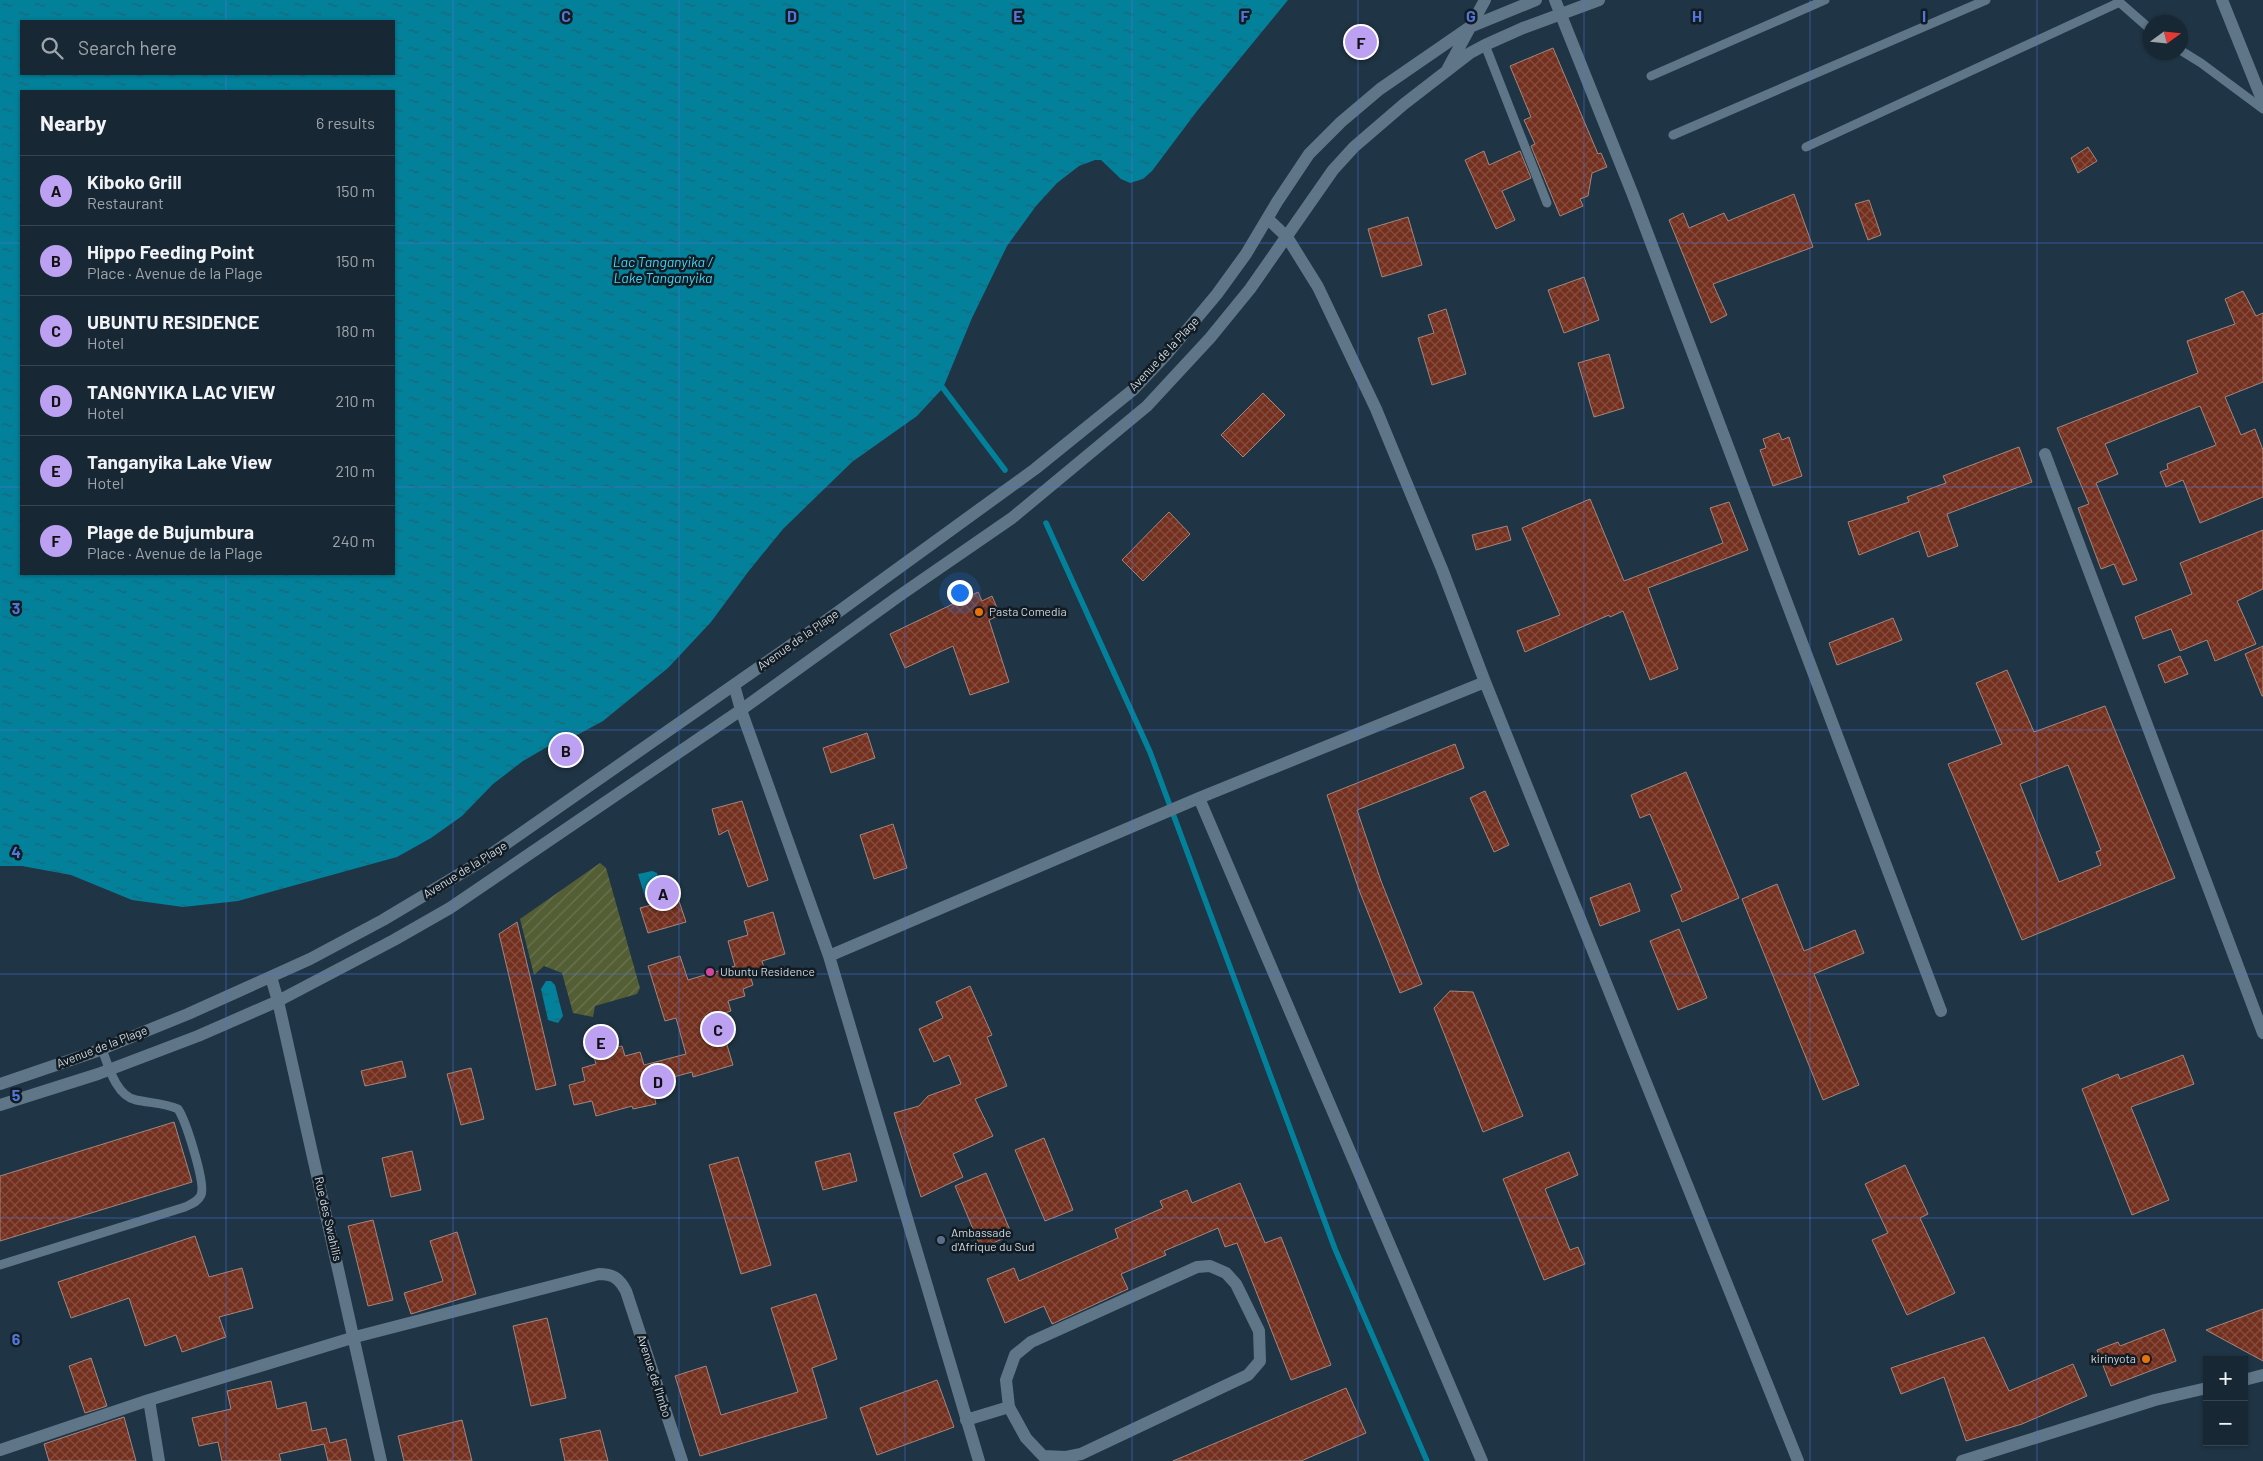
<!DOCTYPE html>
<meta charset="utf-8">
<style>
body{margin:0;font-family:Barlow,sans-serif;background:#24333f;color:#f1f3f6}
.controls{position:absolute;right:15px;bottom:15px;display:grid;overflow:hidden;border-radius:0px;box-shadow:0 1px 4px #0004}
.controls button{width:45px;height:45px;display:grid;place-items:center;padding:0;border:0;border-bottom:1px solid #36444e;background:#172733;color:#f1f3f6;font:25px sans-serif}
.compass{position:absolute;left:2143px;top:15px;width:45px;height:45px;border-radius:50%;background:#172733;box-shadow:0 1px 4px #0004;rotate:75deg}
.you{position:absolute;left:959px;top:592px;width:18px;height:18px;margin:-12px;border:4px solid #fff;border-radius:50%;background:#1a73e8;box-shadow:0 0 0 8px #1a73e833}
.badge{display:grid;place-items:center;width:32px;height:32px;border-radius:50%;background:#bca0f2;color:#111;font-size:16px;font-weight:700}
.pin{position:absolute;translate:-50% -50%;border:2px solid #fff;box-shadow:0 1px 5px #0006}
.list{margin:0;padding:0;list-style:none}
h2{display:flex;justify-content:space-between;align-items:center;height:65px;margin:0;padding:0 20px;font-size:21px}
h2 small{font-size:16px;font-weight:400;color:#9ea5ac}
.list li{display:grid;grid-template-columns:32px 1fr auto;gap:15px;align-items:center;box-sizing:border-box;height:70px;padding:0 20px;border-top:1px solid #36444e}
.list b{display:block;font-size:19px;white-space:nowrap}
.list p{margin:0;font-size:16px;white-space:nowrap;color:#9ea5ac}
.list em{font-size:16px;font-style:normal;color:#9ea5ac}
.icon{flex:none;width:28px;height:28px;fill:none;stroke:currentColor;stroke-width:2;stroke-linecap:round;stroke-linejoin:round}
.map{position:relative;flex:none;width:2263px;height:1461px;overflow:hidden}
.search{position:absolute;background:#172733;box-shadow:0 1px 4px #0004;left:20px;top:20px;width:375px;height:55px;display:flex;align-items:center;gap:12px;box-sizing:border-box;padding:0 18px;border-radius:0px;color:#9ea5ac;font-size:19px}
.panel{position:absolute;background:#172733;box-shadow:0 1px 4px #0004;left:20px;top:90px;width:375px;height:485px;border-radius:0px}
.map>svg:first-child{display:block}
.garden{fill:url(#garden-furrows)}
.water{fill:url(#water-ripples);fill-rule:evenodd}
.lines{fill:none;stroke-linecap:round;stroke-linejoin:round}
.stream{stroke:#03809a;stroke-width:5.5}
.building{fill:url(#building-cross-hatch);stroke:#a3857d;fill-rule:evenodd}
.lane{stroke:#5f7688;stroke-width:9}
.street{stroke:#5f7688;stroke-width:12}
.secondary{stroke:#5f7688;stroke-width:12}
.grid{fill:none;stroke:#5277db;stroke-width:1;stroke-opacity:0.55}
.food-dot{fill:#e8710a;stroke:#121b22;stroke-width:2}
.hotel-dot{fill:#d1479c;stroke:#121b22;stroke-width:2}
.service-dot{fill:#5c6f8a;stroke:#121b22;stroke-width:2}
.labels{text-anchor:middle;stroke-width:5;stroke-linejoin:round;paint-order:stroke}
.street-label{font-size:12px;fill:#ccd8e3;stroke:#121b22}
.poi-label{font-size:12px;fill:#ccd8e3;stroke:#121b22;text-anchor:start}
.water-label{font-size:14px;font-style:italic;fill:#42d4f9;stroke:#121b22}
.grid-label{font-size:16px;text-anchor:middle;font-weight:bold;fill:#5277db;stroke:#121b22;stroke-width:5;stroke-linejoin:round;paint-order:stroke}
</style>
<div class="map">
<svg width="2263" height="1461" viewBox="0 0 2263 1461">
<defs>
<pattern id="garden-furrows" width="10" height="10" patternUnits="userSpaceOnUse" patternTransform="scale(1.25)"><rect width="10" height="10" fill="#545e34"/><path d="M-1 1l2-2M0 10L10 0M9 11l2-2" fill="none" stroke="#6b7451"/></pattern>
<pattern id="water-ripples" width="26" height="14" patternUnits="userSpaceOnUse" patternTransform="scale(1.25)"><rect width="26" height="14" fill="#03809a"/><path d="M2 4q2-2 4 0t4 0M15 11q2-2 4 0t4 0" fill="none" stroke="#1a6778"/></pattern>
<pattern id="building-cross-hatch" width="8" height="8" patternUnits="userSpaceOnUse" patternTransform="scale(1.25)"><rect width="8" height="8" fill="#73301f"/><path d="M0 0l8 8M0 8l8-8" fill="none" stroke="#864d3f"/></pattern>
</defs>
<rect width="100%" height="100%" fill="#1f3444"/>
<!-- garden -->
<path class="garden" d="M600,863L606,868L640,988L637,994L595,1006L593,1017L573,1013L562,973L544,966L534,975L520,919Z"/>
<!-- water -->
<path class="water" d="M0,0H1288L1197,111L1152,171L1143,179L1130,183L1121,179L1101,160H1095L1079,166L1057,183L1036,206L1007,246L972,318L943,388L917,416L852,462L783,529L748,572L711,622L668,668L603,721L579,734L547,747L523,761L493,784L462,816L431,838L397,857L238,901L183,907L132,900L71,875L22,866H0ZM21,21H394V74H21ZM21,91H394V574H21Z
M652,871L657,873L663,900L650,901L645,897L638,874Z
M546,981H551L555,985L563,1016L558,1023L548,1020L541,989Z"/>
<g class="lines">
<!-- stream -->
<path class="stream" d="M943,388L1005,470
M1046,523L1150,752L1335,1249L1427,1461"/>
</g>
<!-- building -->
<path class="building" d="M1553,48L1598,154L1601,153L1607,167L1592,173L1588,196L1580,199L1583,206L1560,216L1531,146L1535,144L1524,120L1531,117L1510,66Z
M2088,147L2097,161L2078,173L2071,158Z
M1484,151L1489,165L1520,151L1531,178L1502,191L1515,220L1496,229L1465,160Z
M1794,194L1813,247L1713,284L1727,315L1711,323L1669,220L1683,213L1689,228L1724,213L1728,221Z
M1869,200L1881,235L1868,240L1855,204Z
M1408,217L1422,265L1382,277L1368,229Z
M1584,277L1599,320L1564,333L1548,290Z
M2243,291L2256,316L2263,313V382L2225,397L2241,435L2255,429L2263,450V497L2200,523L2183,480L2166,487L2160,472L2168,469L2167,464L2216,445L2200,406L2105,444L2118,474L2096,483L2137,580L2123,585L2114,564L2101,569L2078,508L2089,504L2057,428L2198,373L2187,341L2235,324L2225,299Z
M1446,309L1466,374L1432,385L1418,338L1434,333L1428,315Z
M1609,354L1624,408L1594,417L1578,363Z
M1263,393L1285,415L1243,457L1221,435Z
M1779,433L1782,440L1789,437L1802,476L1773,486L1760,450L1766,448L1763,439Z
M2019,447L2032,482L1947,514L1958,546L1928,557L1919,531L1859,555L1848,522L1909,502L1907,497L1946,483L1943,476Z
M1590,499L1624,581L1723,543L1710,508L1729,502L1748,550L1648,588L1678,669L1650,680L1623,611L1610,617L1609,615L1525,652L1517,631L1560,615L1522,528Z
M1169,512L1190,534L1143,581L1122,560Z
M1507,526L1511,540L1476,550L1472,535Z
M2263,530V589L2237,601L2256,644L2215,661L2207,640L2180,651L2171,629L2143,639L2135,617L2192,594L2180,563Z
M978,592L982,601L992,596L1000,615L989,620L1009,682L970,695L953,646L905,668L890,634Z
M1893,618L1902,640L1837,665L1829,643Z
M2263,646V696H2262L2245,654Z
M2180,656L2188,674L2165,683L2158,665Z
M2007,670L2034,732L2105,706L2175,878L2022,940L1948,764L2002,744L1976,683ZM2068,765L2101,850L2096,852L2101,865L2059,882L2020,784Z
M867,733L875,758L831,773L823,748Z
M1455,744L1464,768L1357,810L1381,881L1422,984L1400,993L1359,890L1327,795Z
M1686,772L1739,898L1682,922L1671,895L1682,890L1650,814L1640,818L1631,795Z
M1485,791L1509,845L1494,852L1470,798Z
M742,801L768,880L748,887L728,830L719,835L712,809Z
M893,824L907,868L874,879L860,835Z
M1630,883L1640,911L1600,926L1590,898Z
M1777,884L1804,951L1855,930L1864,953L1814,974L1859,1085L1823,1100L1742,899Z
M678,898L686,922L648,933L640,908Z
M773,912L785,954L762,961L765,971L750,975L753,985L743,989L745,996L728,1001L731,1011L718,1015L733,1065L693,1077L692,1072L651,1083L656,1104L633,1109L632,1106L596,1116L592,1101L574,1105L569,1085L585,1081L582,1068L596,1064L593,1053L622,1046L625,1056L640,1052L644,1065L686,1054L676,1018L665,1021L648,966L680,956L688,980L735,966L728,941L748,935L744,921Z
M517,922L556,1085L536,1090L499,934Z
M1679,929L1707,998L1678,1010L1650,941Z
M970,986L992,1035L987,1037L1007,1086L975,1099L993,1136L953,1154L963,1177L921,1197L894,1113L919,1106L928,1096L961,1084L949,1055L934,1062L919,1029L943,1018L936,1002Z
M1450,991L1473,992L1523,1116L1483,1132L1434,1008Z
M2183,1055L2194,1084L2131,1107L2169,1200L2132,1215L2082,1089L2118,1074L2120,1079Z
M402,1061L406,1077L365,1086L361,1071Z
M471,1068L484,1119L461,1125L447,1074Z
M174,1122L192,1182L0,1241V1176Z
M1044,1138L1073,1210L1045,1221L1015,1150Z
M412,1151L421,1190L391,1197L382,1158Z
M1569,1152L1578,1175L1545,1189L1570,1250L1578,1247L1585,1264L1544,1280L1503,1179Z
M850,1153L857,1181L823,1190L815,1162Z
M738,1157L771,1265L741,1274L709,1165Z
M1905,1165L1928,1214L1920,1218L1955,1293L1907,1315L1872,1240L1888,1233L1865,1184Z
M986,1173L1012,1235L981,1248L955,1186Z
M1240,1183L1265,1243L1281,1237L1331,1365L1291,1380L1237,1243L1225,1247L1218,1228L1164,1251L1166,1255L1121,1274L1128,1289L1052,1324L1044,1306L1005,1323L987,1279L1014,1268L1019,1281L1118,1238L1115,1229L1163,1208L1160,1201L1187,1190L1192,1203Z
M373,1220L393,1300L368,1306L348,1226Z
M457,1232L476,1294L411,1314L404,1293L443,1281L430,1241Z
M195,1236L209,1277L242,1268L253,1308L219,1317L226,1337L182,1352L176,1335L145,1346L129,1298L71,1318L58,1282Z
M816,1294L837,1359L812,1368L827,1418L700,1456L675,1376L706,1366L721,1415L798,1392L771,1308Z
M2263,1309V1361L2206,1330Z
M547,1318L566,1398L531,1406L513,1326Z
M2164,1329L2176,1361L2111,1386L2097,1350L2118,1342L2120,1346Z
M1984,1337L2009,1391L2073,1364L2087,1396L2022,1424L1966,1441L1944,1377L1901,1394L1891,1368Z
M91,1358L107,1406L85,1413L69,1366Z
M937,1380L954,1427L877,1455L860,1408Z
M271,1381L277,1409L306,1402L312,1431L326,1428L330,1443L346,1439L351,1461H328L324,1444L279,1454L281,1461H222L218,1442L199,1446L192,1418L231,1409L227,1391Z
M1346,1388L1366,1433L1301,1461H1173Z
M124,1417L136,1461H49L44,1444Z
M462,1420L472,1461H404L398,1436Z
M600,1430L608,1461H565L560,1439Z"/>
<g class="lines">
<!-- lane -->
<path class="lane" d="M2117,0L2150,29
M1485,45L1547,203
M2180,50L2201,63L2263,109
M1651,76L1825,0
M1673,135L1986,0
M1806,147L2118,3
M0,1265L185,1207C191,1204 198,1202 201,1195C206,1184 186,1121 178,1109C165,1103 150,1103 136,1100C116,1096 108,1065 102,1049"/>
<!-- street -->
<path class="street" d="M1555,0L1633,195L1941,1011
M2222,0L2263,102
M1268,219L1287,237L1318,287L1376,409L1442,569L1485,682L1798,1461
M2045,454L2263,1033
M734,685L741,710L829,956L979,1461
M1199,798L1482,1461
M829,956L1199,798L1485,682
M1210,1266L1226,1273L1236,1284L1259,1331L1260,1361L1248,1375L1081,1454L1066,1457L1043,1456L1026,1438L1009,1407L1006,1380L1015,1355L1031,1342L1197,1267Z
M2244,1380L2263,1375
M149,1400L159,1461
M966,1420L1009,1407
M0,1450L149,1400L355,1337L599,1274C613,1274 619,1278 626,1291L682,1461
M1962,1461L2155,1400L2207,1388"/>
<!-- secondary -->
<path class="secondary" d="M1448,68L1485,0
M271,977L278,1001L381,1461
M0,1084L97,1051L188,1014L310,959L383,920L480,862L827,620L1035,469L1134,389L1166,355L1217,294L1246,254L1277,202L1309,154L1341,122L1380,89L1470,27L1536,0
M0,1105L98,1074L198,1036L278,1001L394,940L450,908L741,710L899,596L1012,518L1147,406L1210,338L1250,289L1333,170L1354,147L1404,104L1470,53L1485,45L1523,28L1599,0"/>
</g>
<!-- grid -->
<path class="grid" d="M226,0V21M453,0V1461M679,0V1461M905,0V1461M1132,0V1461M1358,0V1461M1584,0V1461M1810,0V1461M2037,0V1461M226,74V91M0,243H21M394,243H2263M0,487H21M394,487H2263M226,574V1461M0,730H2263M0,974H2263M0,1218H2263"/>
<!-- markers -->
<g class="food-dot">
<circle cx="979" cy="612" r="5"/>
<circle cx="2146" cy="1359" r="5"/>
</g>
<circle class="hotel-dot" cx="710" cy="972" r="5"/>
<circle class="service-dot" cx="941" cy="1240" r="5"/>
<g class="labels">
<!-- street labels -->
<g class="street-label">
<text transform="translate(1164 354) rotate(-47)" y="4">Avenue de la Plage</text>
<text transform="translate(798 640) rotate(-35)" y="4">Avenue de la Plage</text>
<text transform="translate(465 870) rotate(-32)" y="4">Avenue de la Plage</text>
<text transform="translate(102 1047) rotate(-21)" y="4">Avenue de la Plage</text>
<text transform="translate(328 1219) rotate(77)" y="4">Rue des Swahilis</text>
<text transform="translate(654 1376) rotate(72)" y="4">Avenue de l'Imbo</text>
</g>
<!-- poi labels -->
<g class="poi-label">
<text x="989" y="616">Pasta Comedia</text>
<text x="720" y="976">Ubuntu Residence</text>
<text x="951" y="1237">Ambassade<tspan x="951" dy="14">d'Afrique du Sud</tspan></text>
<text x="2136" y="1363" text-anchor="end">kirinyota</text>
</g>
<!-- water labels -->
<g class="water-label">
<text x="663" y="267">Lac Tanganyika /<tspan x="663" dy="16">Lake Tanganyika</tspan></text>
</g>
</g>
<g class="grid-label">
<text x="566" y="22">C</text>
<text x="792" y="22">D</text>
<text x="1018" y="22">E</text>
<text x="1245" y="22">F</text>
<text x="1471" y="22">G</text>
<text x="1697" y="22">H</text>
<text x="1924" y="22">I</text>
<text x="16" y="614">3</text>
<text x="16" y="858">4</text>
<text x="16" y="1101">5</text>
<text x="16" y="1345">6</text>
</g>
</svg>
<div class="controls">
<button>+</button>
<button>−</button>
</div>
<svg class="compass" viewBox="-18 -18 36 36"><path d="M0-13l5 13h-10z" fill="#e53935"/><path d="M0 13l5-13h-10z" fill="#9ea5ac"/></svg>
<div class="you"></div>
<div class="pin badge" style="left:663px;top:893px">A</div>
<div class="pin badge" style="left:566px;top:750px">B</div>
<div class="pin badge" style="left:718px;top:1029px">C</div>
<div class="pin badge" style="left:658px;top:1081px">D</div>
<div class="pin badge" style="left:601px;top:1042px">E</div>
<div class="pin badge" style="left:1361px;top:42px">F</div>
<div class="search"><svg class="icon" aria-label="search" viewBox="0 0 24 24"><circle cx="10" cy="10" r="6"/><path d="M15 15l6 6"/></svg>Search here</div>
<section class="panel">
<h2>Nearby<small>6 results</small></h2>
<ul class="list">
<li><span class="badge">A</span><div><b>Kiboko Grill</b><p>Restaurant</p></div><em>150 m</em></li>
<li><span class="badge">B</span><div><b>Hippo Feeding Point</b><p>Place · Avenue de la Plage</p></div><em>150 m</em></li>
<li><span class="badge">C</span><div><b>UBUNTU RESIDENCE</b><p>Hotel</p></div><em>180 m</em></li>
<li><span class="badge">D</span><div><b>TANGNYIKA LAC VIEW</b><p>Hotel</p></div><em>210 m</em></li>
<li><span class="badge">E</span><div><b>Tanganyika Lake View</b><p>Hotel</p></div><em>210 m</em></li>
<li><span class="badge">F</span><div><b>Plage de Bujumbura</b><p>Place · Avenue de la Plage</p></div><em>240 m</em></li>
</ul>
</section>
</div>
